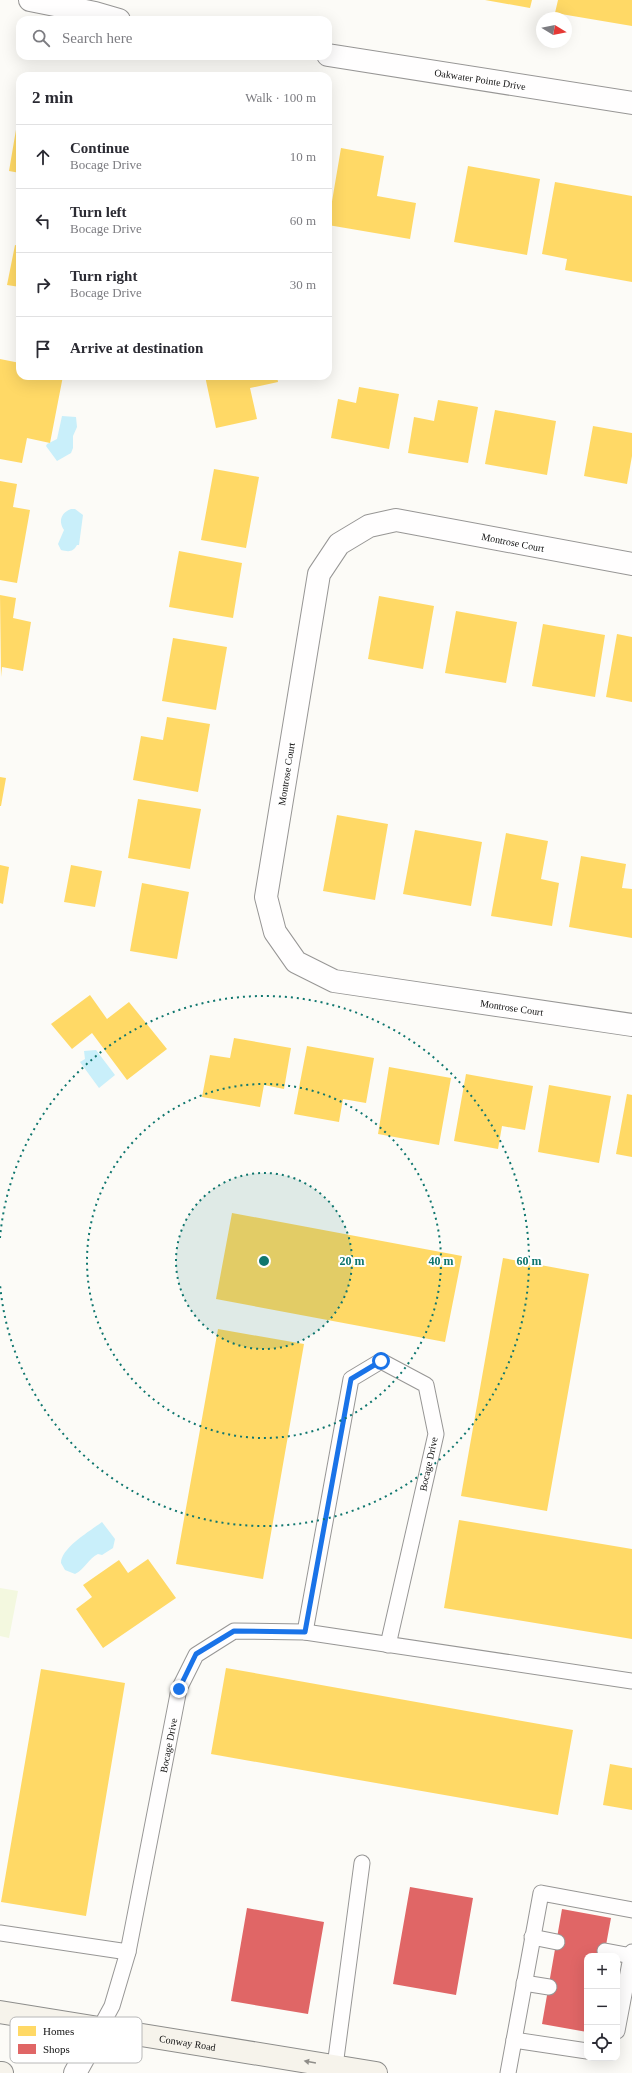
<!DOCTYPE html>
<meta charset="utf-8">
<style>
body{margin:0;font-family:"Times New Roman",serif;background:#f7f7f7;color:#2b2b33}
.controls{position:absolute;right:12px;bottom:12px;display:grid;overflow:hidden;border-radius:8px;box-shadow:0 4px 16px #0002}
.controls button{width:36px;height:36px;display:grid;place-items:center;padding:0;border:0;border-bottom:1px solid #e1e1e2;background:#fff;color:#2b2b33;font:20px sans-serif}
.compass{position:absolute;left:536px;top:12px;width:36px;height:36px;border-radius:50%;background:#fff;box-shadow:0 4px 16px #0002;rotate:100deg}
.stop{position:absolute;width:12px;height:12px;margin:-9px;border:3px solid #1a73e8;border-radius:50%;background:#fff}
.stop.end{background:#1a73e8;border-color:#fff;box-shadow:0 1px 4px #0008}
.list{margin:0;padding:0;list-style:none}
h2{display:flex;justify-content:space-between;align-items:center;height:52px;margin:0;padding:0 16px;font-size:17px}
h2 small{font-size:13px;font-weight:400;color:#7c7c81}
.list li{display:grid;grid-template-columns:26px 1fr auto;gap:12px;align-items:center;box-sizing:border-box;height:64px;padding:0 16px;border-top:1px solid #e1e1e2}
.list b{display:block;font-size:15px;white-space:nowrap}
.list p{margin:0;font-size:13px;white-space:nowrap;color:#7c7c81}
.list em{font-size:13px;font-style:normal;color:#7c7c81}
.icon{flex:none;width:22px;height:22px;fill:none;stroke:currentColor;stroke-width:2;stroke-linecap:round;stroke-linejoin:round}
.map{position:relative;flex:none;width:632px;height:2073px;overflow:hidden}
.search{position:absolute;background:#fff;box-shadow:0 4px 16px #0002;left:16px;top:16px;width:316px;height:44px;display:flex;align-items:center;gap:10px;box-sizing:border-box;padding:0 14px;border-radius:12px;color:#7c7c81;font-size:15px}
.panel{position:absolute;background:#fff;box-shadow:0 4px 16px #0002;left:16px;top:72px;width:316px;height:308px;border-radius:12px}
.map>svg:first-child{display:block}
.pitch{fill:#f3f8df}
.water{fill:#c9effa}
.homes{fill:#ffd966}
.shops{fill:#e06666}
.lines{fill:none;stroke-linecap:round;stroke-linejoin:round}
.service-casing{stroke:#979695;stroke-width:17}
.minor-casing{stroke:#979695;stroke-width:24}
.secondary-casing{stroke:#8d8d8b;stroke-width:24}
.service{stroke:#fffefe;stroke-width:15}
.minor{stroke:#fffefe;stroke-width:22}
.secondary{stroke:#f6f3eb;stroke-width:22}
.oneway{fill:#8f8d89}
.route{stroke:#1a73e8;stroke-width:5}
.ring{fill:none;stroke:#0f766e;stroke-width:2;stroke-dasharray:2 4}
.labels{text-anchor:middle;stroke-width:4;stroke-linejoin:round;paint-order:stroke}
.street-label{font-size:10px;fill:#111;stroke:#fff}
.key{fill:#fff;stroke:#b8b8b8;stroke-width:1}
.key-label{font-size:11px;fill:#111}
.centre{fill:#0f766e;stroke:#fff;stroke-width:2}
.ring-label{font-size:12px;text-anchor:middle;font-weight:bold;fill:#0f766e;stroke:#fff;stroke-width:4;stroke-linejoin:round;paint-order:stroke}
</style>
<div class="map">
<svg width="632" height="2073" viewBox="0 0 632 2073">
<rect width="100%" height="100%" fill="#fcfbf7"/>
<!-- pitch -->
<path class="pitch" d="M0,1588L18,1591L9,1638L0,1636Z"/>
<!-- water -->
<path class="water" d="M62,416L76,417L77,427L73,436V448L71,453L57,461L46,446L47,444L57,439Z
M71,509H75L83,515L79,545H77C73,552 69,552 61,550L58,544L64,530C58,521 61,513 71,509Z
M96,1050L115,1075L99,1088L80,1062L85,1059L84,1051Z
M102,1522L115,1539L113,1548L102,1555L98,1554C88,1559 85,1569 75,1574L65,1570L61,1563C61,1548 90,1531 102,1522Z"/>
<!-- homes -->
<path class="homes" d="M485,0H532L530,8Z
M558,0H632V26L555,13Z
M19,112H20V173L9,171Z
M341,148L384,156L377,196L416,203L410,239L328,225Z
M468,166L540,179L527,255L454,242Z
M555,182L632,196V282L565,270L567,259L542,254Z
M15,245L20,246V287L7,285Z
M0,359L20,363V376H63L50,443L27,438L22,463L0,459Z
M205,376H277L278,382L250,388L257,419L216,428Z
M359,387L399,394L389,449L331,438L338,399L356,403Z
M438,400L478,407L468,463L408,453L414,417L434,421Z
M495,410L556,421L547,475L485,464Z
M593,426L632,433V456L627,484L584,476Z
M214,469L259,477L246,548L201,540Z
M0,481L17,484L13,507L30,510L17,583L0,580Z
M179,551L242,563L233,618L169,607Z
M0,595L16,598L13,618L31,622L23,671L2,667L1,677Z
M379,596L434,606L423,669L368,659Z
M456,611L517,622L506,683L445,673Z
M543,624L605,635L595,697L532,686Z
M617,634L632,637V702L606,697Z
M173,638L227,647L216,710L162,701Z
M167,717L210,724L198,792L133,780L141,736L163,740Z
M0,777L6,778L1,806H0Z
M138,799L201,809L190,869L128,858Z
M337,815L388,824L375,900L323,891Z
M415,830L482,842L471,906L403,894Z
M506,833L548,841L541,879L559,883L552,926L491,916Z
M581,856L626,864L622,888L632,889V938L569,927Z
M0,865L9,867L3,904L0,903Z
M71,865L102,871L95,907L64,902Z
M142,883L189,892L177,959L130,951Z
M90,995L107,1019L129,1002L167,1049L127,1080L92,1033L72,1049L51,1024Z
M234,1038L291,1048L284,1089L264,1085L260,1107L202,1097L210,1055L230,1058Z
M307,1046L374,1058L366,1103L343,1099L339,1122L294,1114Z
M389,1067L451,1078L439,1145L378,1134Z
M466,1074L533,1086L525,1130L502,1126L498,1149L454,1141Z
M549,1085L611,1096L599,1163L538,1152Z
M627,1094L632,1095V1157L616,1154Z
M232,1213L462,1256L445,1342L216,1299Z
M503,1258L589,1274L547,1511L461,1496Z
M218,1329L304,1344L263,1579L176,1564Z
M459,1520L632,1549V1639L444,1608Z
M148,1559L176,1598L103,1648L76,1609L92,1597L83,1585L119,1560L128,1573Z
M226,1668L573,1730L558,1815L211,1754Z
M41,1669L125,1683L86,1916L1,1902Z
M610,1764L632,1768V1810L603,1805Z"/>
<!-- shops -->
<path class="shops" d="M410,1887L473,1898L456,1995L393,1984Z
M247,1908L324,1922L308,2014L231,2001Z
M562,1909L611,1918L604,1956H587V2032L542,2024Z"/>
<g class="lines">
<defs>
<g id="service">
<path d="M305,1632L351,1379L381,1361L426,1385L436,1434L388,1645"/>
<path d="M0,1933L128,1952"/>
<path d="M532,1937L557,1942"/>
<path d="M605,1951L631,1956"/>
<path d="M524,1983L549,1987"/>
<path id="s1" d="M100,2028L112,2006L128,1952L179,1689L196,1655L234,1631L305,1632L632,1681"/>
<path d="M617,2031L632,1952"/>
<path d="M514,2040L587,2051"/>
<path d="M335,2066L362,1863"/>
<path d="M508,2073L541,1893L632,1910"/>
</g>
<g id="minor">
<path d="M30,0L95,13L119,20"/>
<path id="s2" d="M328,55L632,103"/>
<path id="s3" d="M632,564L396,520L369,526L339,544L319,574L266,897L275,932L296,962L334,981L632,1025"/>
<path d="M75,2073L100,2028"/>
</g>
<g id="secondary">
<path id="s4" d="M0,2012L376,2073"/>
<path d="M0,2073H2"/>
</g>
</defs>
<!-- service casing -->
<use href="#service" class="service-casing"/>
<!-- minor casing -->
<use href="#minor" class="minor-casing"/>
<!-- secondary casing -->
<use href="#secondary" class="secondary-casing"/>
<!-- service -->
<use href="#service" class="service"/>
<!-- minor -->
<use href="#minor" class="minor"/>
<!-- secondary -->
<use href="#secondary" class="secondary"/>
</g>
<!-- one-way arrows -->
<defs><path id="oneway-solid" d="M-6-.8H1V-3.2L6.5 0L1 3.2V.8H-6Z"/></defs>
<use class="oneway" href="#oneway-solid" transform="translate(310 2062) rotate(-170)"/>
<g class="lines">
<!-- route -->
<path class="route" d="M179,1689L196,1654L234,1631L305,1632L351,1379L381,1361"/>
</g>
<!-- distance rings -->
<circle cx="264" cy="1261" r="88" fill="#0f766e" fill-opacity=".12"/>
<g class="ring">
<circle cx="264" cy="1261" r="88"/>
<circle cx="264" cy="1261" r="177"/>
<path d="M0 1238A265 265 0 1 1 0 1284"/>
</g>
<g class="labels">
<!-- street labels -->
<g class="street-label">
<text dy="4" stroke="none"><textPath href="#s2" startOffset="154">Oakwater Pointe Drive</textPath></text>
<text transform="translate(513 542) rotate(11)" y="4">Montrose Court</text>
<text transform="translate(286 774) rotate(-81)" y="4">Montrose Court</text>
<text dy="4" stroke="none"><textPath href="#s3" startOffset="961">Montrose Court</textPath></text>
<text transform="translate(428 1464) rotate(-78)" y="4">Bocage Drive</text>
<text dy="4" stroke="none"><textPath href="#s1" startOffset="292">Bocage Drive</textPath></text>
<text dy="4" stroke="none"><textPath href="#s4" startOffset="190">Conway Road</textPath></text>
</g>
</g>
<!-- legend -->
<rect x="10" y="2017" width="132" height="46" rx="6" class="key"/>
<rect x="18" y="2026" width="18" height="10" fill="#ffd966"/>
<rect x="18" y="2044" width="18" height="10" fill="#e06666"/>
<g class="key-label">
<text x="43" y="2035">Homes</text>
<text x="43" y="2053">Shops</text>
</g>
<circle cx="264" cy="1261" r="6" class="centre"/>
<g class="ring-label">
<text x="352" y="1265">20 m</text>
<text x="441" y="1265">40 m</text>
<text x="529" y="1265">60 m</text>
</g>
</svg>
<div class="controls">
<button>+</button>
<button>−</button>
<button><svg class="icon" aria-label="locate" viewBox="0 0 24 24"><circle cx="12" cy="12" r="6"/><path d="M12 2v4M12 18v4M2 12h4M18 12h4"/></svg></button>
</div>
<svg class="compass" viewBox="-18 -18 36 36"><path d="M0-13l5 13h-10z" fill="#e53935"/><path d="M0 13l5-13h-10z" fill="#7c7c81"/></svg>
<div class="stop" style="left:381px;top:1361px"></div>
<div class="stop end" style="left:179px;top:1689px"></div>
<div class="search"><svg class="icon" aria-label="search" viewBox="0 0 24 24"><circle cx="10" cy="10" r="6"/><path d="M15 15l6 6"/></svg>Search here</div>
<section class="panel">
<h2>2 min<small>Walk · 100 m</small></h2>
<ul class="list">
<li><svg class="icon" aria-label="ahead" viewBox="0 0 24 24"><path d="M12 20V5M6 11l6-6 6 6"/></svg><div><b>Continue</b><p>Bocage Drive</p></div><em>10 m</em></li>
<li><svg class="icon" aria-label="left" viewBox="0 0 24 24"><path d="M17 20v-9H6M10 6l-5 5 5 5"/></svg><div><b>Turn left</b><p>Bocage Drive</p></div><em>60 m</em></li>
<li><svg class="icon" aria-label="right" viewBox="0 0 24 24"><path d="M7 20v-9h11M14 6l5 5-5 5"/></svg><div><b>Turn right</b><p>Bocage Drive</p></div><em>30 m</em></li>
<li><svg class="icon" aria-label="arrive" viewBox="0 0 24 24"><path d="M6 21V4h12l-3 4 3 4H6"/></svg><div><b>Arrive at destination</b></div></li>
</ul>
</section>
</div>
